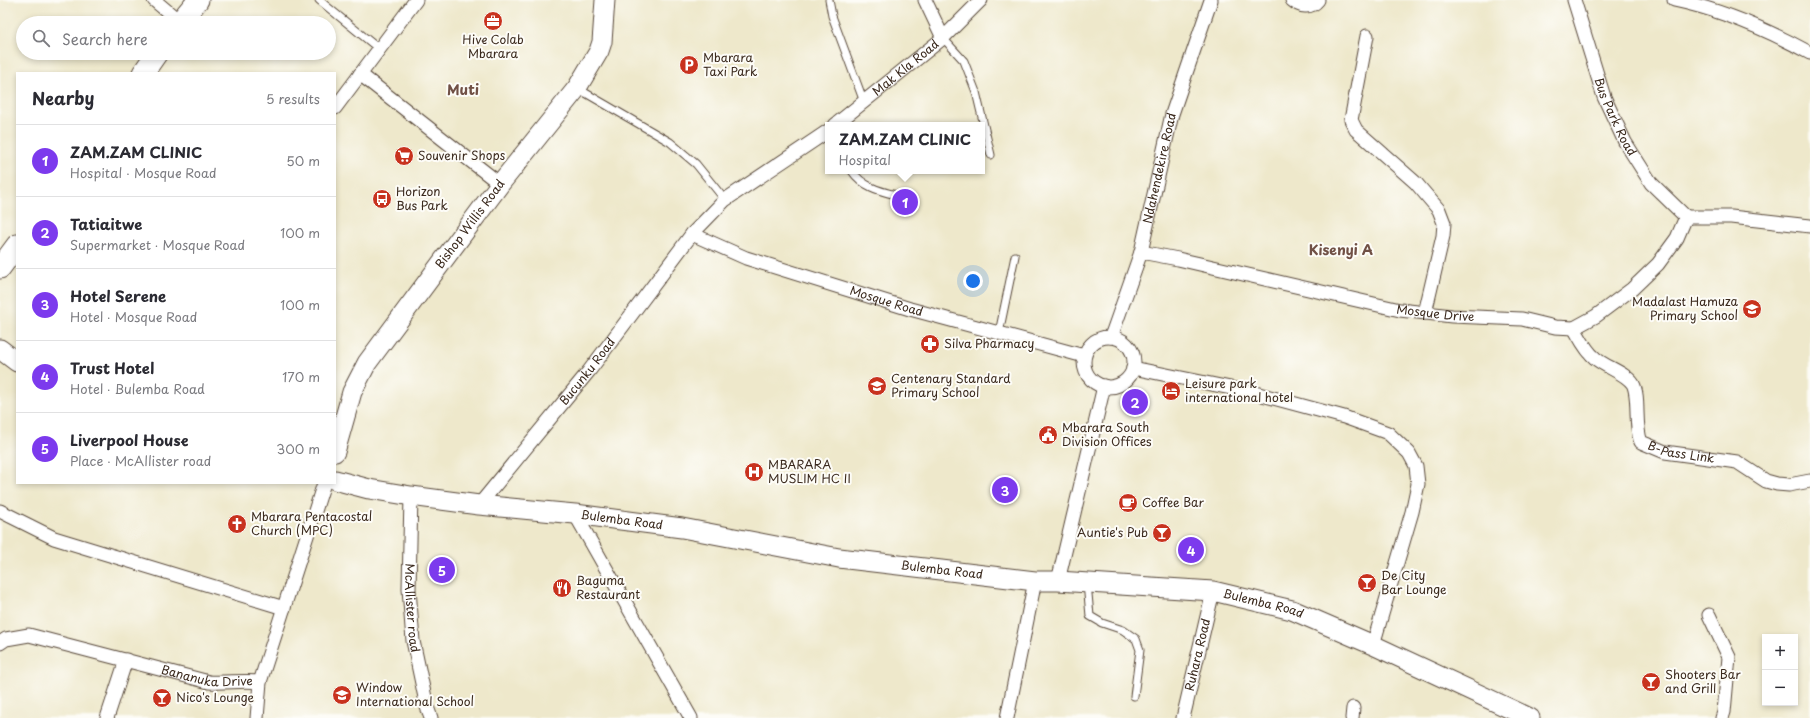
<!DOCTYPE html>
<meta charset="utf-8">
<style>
body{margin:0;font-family:"Playpen Sans",sans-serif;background:#f2f2f3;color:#2b2b33}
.controls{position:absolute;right:12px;bottom:12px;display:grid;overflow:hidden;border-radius:0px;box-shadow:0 2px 6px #0003}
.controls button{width:36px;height:36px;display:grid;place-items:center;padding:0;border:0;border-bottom:1px solid #e1e1e2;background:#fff;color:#2b2b33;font:20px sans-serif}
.you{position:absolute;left:973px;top:281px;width:14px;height:14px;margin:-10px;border:3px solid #fff;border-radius:50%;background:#1a73e8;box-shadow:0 0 0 6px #1a73e833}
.badge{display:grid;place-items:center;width:26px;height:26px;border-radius:50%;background:#7c3aed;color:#fff;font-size:13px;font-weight:700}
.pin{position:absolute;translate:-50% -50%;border:2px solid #fff;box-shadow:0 1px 4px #0006}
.popup{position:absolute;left:825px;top:122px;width:160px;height:52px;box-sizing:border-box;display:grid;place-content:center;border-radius:0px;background:#fff;filter:drop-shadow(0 1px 3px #0005);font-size:13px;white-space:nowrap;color:#7c7c81}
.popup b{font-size:15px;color:#2b2b33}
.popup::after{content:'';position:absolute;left:50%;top:100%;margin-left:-8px;border:8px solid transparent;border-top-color:#fff}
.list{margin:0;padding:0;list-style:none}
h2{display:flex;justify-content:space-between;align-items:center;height:52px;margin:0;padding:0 16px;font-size:17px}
h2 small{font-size:13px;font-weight:400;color:#7c7c81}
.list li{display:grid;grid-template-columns:26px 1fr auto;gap:12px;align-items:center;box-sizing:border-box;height:72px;padding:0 16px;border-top:1px solid #e1e1e2}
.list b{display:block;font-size:15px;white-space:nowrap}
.list p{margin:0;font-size:13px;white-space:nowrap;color:#7c7c81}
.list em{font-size:13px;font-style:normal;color:#7c7c81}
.icon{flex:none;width:22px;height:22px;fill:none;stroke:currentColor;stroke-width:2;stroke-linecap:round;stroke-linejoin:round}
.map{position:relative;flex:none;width:1810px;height:718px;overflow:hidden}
.search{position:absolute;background:#fff;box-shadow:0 2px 6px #0003;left:16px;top:16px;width:320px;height:44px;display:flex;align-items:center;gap:10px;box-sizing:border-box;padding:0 14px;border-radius:22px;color:#7c7c81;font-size:15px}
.panel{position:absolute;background:#fff;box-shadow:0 2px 6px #0003;left:16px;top:72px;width:320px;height:412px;border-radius:0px}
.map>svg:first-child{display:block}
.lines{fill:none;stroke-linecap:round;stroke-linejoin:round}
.lane-casing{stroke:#564638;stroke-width:9}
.street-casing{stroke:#564638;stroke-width:15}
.secondary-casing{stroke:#564638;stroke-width:21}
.primary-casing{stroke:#564638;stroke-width:23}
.lane{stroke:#fff;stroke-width:7}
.street{stroke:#fff;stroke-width:13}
.secondary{stroke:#fff;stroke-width:19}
.primary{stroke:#fff;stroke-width:21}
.labels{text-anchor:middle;stroke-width:4;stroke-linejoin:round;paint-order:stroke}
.poi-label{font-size:12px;fill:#3b2a1e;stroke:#fdfcf7;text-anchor:start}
.street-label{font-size:12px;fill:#3b2a1e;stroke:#fdfcf7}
.quarter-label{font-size:14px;font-weight:bold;fill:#705045;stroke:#fdfcf7}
</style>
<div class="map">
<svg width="1810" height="718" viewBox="0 0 1810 718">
<rect width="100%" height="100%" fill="#fdfcf7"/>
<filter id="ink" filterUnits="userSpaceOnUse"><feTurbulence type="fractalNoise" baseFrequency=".025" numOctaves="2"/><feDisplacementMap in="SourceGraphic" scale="8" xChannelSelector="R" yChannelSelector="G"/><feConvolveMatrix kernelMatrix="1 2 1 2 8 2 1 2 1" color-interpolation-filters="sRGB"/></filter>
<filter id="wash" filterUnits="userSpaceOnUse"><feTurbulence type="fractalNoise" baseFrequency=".012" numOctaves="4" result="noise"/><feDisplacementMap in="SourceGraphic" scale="16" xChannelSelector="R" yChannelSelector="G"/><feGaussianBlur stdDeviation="0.9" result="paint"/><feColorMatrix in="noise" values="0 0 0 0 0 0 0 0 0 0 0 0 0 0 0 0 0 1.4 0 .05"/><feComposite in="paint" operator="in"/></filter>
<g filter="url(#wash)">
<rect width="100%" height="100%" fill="#eee8cb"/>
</g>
<g filter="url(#ink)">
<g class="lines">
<defs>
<path id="lane" d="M319,0L379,49
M829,0L832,16L864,102
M943,38L964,61L976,92L991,155
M577,88L670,142L696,164L725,200
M852,171C862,186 879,191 896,195
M999,333L1015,256
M1087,583L1090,616L1102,623L1123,630L1136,639L1140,650L1134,696"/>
<g id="street">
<path d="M154,0L180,22"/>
<path d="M1292,0C1300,7 1311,9 1318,0"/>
<path id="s1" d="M1574,0L1604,97L1625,142L1651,183L1686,217"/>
<path d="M1674,0C1722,10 1768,30 1810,53"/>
<path d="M1367,36L1351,120L1356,130L1416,183L1439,210L1444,223L1443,236L1425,313"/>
<path d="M943,38L981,0"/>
<path d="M360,74L500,184"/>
<path d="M335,108L416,0"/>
<path id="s2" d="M835,125L943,38L925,0"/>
<path d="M1686,217H1731L1810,226"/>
<path id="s3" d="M692,234L746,258L910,309L1084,356"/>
<path id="s4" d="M1141,252L1178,259L1400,310L1452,316L1522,319L1555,327L1574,328L1596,316L1632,289L1658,264L1677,238L1686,217"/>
<path id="s5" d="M1574,328C1580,338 1586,351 1595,358C1605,367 1626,373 1633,384C1640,397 1634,426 1641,442L1665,452L1737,462L1766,481L1777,484L1789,485L1810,481"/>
<path id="s6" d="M1111,337L1141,252L1172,114L1211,0"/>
<circle cx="1109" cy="362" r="25"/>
<path d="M1133,368L1255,393L1344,417L1388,433L1409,453L1416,466L1418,484L1412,512L1373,645"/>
<path id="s7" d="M411,496L409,589L413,641L427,707L431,718"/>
<path id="s8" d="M479,505L589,371L692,234L725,200L828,131"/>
<path d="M0,511L54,538L284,608"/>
<path d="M575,514L691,718"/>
<path d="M1058,581L1104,386"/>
<path d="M1709,615L1729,657L1724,712L1722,718"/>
<path id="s9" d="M0,643L6,639L29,635L209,682C227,683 243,680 260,682L324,483"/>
<path d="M107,718L126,660"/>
<path d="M257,718L260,682"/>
<path d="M1007,718L1035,581"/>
<path id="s10" d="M1183,718L1213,591"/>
<path d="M1352,718L1353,708"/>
</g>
<g id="secondary">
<path d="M0,349L17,362"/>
<path id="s11" d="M335,452L352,392L367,363L500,184L577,88L599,51L602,42L605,0"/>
<path id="s12" d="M335,480L369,489L411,496L479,505L575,514L682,528L839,558L1035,581H1058L1213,591L1292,610L1373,645L1530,718"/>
</g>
<path id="primary" d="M179,23L198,0
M143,73L157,53
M0,268L17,245"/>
</defs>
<!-- lane casing -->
<use href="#lane" class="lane-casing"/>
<!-- street casing -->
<use href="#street" class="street-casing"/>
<!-- secondary casing -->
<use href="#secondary" class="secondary-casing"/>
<!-- primary casing -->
<use href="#primary" class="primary-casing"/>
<!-- lane -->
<use href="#lane" class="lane"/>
<!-- street -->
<use href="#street" class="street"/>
<!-- secondary -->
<use href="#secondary" class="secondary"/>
<!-- primary -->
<use href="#primary" class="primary"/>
</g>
</g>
<!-- icons -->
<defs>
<symbol id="office-disc" viewBox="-11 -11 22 22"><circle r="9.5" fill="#c8321e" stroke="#fdfcf7"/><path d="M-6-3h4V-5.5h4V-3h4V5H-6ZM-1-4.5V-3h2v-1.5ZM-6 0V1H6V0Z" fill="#fff"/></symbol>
<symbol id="parking-disc" viewBox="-11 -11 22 22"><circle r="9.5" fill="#c8321e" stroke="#fdfcf7"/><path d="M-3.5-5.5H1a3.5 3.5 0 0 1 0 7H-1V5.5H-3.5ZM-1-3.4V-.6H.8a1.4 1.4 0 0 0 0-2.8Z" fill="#fff"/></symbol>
<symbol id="supermarket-disc" viewBox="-11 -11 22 22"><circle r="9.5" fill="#c8321e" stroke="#fdfcf7"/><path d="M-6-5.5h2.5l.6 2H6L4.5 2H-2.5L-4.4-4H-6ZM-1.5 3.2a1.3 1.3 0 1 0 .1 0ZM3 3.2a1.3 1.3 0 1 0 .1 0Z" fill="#fff"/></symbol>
<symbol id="bus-disc" viewBox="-11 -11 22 22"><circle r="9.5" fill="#c8321e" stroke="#fdfcf7"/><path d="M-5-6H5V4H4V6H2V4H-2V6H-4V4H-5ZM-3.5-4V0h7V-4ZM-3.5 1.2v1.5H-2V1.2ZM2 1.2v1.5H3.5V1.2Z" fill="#fff"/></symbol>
<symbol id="school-disc" viewBox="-11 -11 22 22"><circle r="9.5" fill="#c8321e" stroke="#fdfcf7"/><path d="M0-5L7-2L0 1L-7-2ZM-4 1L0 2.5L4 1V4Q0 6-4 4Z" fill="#fff"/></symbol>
<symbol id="pharmacy-disc" viewBox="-11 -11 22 22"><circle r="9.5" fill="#c8321e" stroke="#fdfcf7"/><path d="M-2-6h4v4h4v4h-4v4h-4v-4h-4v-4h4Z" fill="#fff"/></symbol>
<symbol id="hotel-disc" viewBox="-11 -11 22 22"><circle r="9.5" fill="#c8321e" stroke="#fdfcf7"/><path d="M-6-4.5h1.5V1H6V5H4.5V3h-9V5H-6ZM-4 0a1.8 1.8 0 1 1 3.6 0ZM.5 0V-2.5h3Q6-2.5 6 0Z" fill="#fff"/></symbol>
<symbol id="civic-disc" viewBox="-11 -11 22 22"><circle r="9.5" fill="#c8321e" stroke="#fdfcf7"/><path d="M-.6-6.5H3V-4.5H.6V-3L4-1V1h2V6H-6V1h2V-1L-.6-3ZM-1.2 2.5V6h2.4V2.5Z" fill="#fff"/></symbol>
<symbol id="hospital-disc" viewBox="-11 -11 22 22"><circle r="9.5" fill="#c8321e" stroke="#fdfcf7"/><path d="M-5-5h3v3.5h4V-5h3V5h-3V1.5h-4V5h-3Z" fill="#fff"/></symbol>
<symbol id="cafe-disc" viewBox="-11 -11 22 22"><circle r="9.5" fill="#c8321e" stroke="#fdfcf7"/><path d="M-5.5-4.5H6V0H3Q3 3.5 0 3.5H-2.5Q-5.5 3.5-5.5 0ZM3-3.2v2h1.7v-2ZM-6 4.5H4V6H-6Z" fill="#fff"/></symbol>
<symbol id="church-disc" viewBox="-11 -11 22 22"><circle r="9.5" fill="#c8321e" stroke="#fdfcf7"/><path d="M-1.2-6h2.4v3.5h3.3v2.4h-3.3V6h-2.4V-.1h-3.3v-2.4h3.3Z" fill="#fff"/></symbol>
<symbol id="bar-disc" viewBox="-11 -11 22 22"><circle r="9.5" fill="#c8321e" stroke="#fdfcf7"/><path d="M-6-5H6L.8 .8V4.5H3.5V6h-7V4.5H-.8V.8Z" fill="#fff"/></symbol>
<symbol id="restaurant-disc" viewBox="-11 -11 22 22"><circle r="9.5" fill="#c8321e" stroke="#fdfcf7"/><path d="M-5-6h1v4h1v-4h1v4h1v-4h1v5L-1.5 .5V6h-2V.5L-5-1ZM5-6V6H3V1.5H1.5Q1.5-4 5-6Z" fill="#fff"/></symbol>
</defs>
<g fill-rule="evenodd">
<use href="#office-disc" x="482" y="10" width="22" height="22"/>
<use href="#parking-disc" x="678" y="54" width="22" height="22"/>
<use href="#supermarket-disc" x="393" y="145" width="22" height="22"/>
<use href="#bus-disc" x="371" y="188" width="22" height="22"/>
<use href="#school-disc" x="1741" y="298" width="22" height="22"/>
<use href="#pharmacy-disc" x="919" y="333" width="22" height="22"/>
<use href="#school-disc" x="866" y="375" width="22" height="22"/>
<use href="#hotel-disc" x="1160" y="380" width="22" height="22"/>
<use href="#civic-disc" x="1037" y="424" width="22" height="22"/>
<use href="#hospital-disc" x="743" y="461" width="22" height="22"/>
<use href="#cafe-disc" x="1117" y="492" width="22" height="22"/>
<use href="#church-disc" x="226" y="513" width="22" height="22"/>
<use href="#bar-disc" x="1151" y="522" width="22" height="22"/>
<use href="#bar-disc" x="1356" y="572" width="22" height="22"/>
<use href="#restaurant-disc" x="551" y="577" width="22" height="22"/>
<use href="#bar-disc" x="1640" y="671" width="22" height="22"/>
<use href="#school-disc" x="331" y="684" width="22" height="22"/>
<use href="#bar-disc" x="151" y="687" width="22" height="22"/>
</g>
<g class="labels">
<!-- poi labels -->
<g class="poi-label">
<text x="493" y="44" text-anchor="middle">Hive Colab<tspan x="493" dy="14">Mbarara</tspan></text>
<text x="703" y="62">Mbarara<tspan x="703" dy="14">Taxi Park</tspan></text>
<text x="418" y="160">Souvenir Shops</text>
<text x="396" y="196">Horizon<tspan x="396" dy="14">Bus Park</tspan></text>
<text x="1738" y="306" text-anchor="end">Madalast Hamuza<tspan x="1738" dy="14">Primary School</tspan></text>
<text x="944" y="348">Silva Pharmacy</text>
<text x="891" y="383">Centenary Standard<tspan x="891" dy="14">Primary School</tspan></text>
<text x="1185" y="388">Leisure park<tspan x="1185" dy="14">international hotel</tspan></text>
<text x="1062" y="432">Mbarara South<tspan x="1062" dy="14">Division Offices</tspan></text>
<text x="768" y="469">MBARARA<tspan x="768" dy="14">MUSLIM HC II</tspan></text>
<text x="1142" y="507">Coffee Bar</text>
<text x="251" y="521">Mbarara Pentacostal<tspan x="251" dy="14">Church (MPC)</tspan></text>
<text x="1148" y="537" text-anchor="end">Auntie's Pub</text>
<text x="1381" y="580">De City<tspan x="1381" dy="14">Bar Lounge</tspan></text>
<text x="576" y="585">Baguma<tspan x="576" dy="14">Restaurant</tspan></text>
<text x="1665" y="679">Shooters Bar<tspan x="1665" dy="14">and Grill</tspan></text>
<text x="356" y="692">Window<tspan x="356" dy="14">International School</tspan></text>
<text x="176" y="702">Nico's Lounge</text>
</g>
<!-- street labels -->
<g class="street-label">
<text dy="4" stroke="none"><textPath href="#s2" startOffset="91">Mak Kla Road</textPath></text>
<text dy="4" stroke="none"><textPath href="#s1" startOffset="124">Bus Park Road</textPath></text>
<text dy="4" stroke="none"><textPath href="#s6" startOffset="176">Ndahendekire Road</textPath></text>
<text dy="4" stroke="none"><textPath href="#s11" startOffset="268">Bishop Willis Road</textPath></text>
<text dy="4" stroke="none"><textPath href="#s3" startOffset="206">Mosque Road</textPath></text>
<text dy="4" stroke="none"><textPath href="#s4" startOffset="301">Mosque Drive</textPath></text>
<text dy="4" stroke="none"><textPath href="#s8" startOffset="172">Bucunku Road</textPath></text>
<text dy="4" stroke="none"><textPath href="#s5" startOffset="184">B-Pass Link</textPath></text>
<text dy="4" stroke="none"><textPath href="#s12" startOffset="290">Bulemba Road</textPath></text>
<text dy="4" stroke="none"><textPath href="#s12" startOffset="614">Bulemba Road</textPath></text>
<text dy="4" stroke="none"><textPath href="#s12" startOffset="938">Bulemba Road</textPath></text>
<text dy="4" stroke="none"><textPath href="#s7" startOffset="112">McAllister road</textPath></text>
<text dy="4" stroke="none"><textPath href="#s10" startOffset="65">Ruhara Road</textPath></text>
<text dy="4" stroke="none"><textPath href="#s9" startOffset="214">Bananuka Drive</textPath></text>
</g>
<!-- quarter labels -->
<g class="quarter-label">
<text x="463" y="95">Muti</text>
<text x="1341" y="255">Kisenyi A</text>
</g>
</g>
</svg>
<div class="controls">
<button>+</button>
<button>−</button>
</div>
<div class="you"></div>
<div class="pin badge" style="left:905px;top:202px">1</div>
<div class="popup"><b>ZAM.ZAM CLINIC</b>Hospital</div>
<div class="pin badge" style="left:1135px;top:402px">2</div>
<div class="pin badge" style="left:1005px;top:490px">3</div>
<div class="pin badge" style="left:1191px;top:550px">4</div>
<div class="pin badge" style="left:442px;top:570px">5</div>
<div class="search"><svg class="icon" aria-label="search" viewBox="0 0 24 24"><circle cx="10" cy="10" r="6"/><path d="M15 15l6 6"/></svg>Search here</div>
<section class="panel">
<h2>Nearby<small>5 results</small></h2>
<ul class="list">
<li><span class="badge">1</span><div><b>ZAM.ZAM CLINIC</b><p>Hospital · Mosque Road</p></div><em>50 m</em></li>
<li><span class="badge">2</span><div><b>Tatiaitwe</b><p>Supermarket · Mosque Road</p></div><em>100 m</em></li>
<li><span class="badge">3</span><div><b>Hotel Serene</b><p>Hotel · Mosque Road</p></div><em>100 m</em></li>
<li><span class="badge">4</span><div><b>Trust Hotel</b><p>Hotel · Bulemba Road</p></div><em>170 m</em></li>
<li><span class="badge">5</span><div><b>Liverpool House</b><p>Place · McAllister road</p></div><em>300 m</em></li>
</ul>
</section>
</div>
